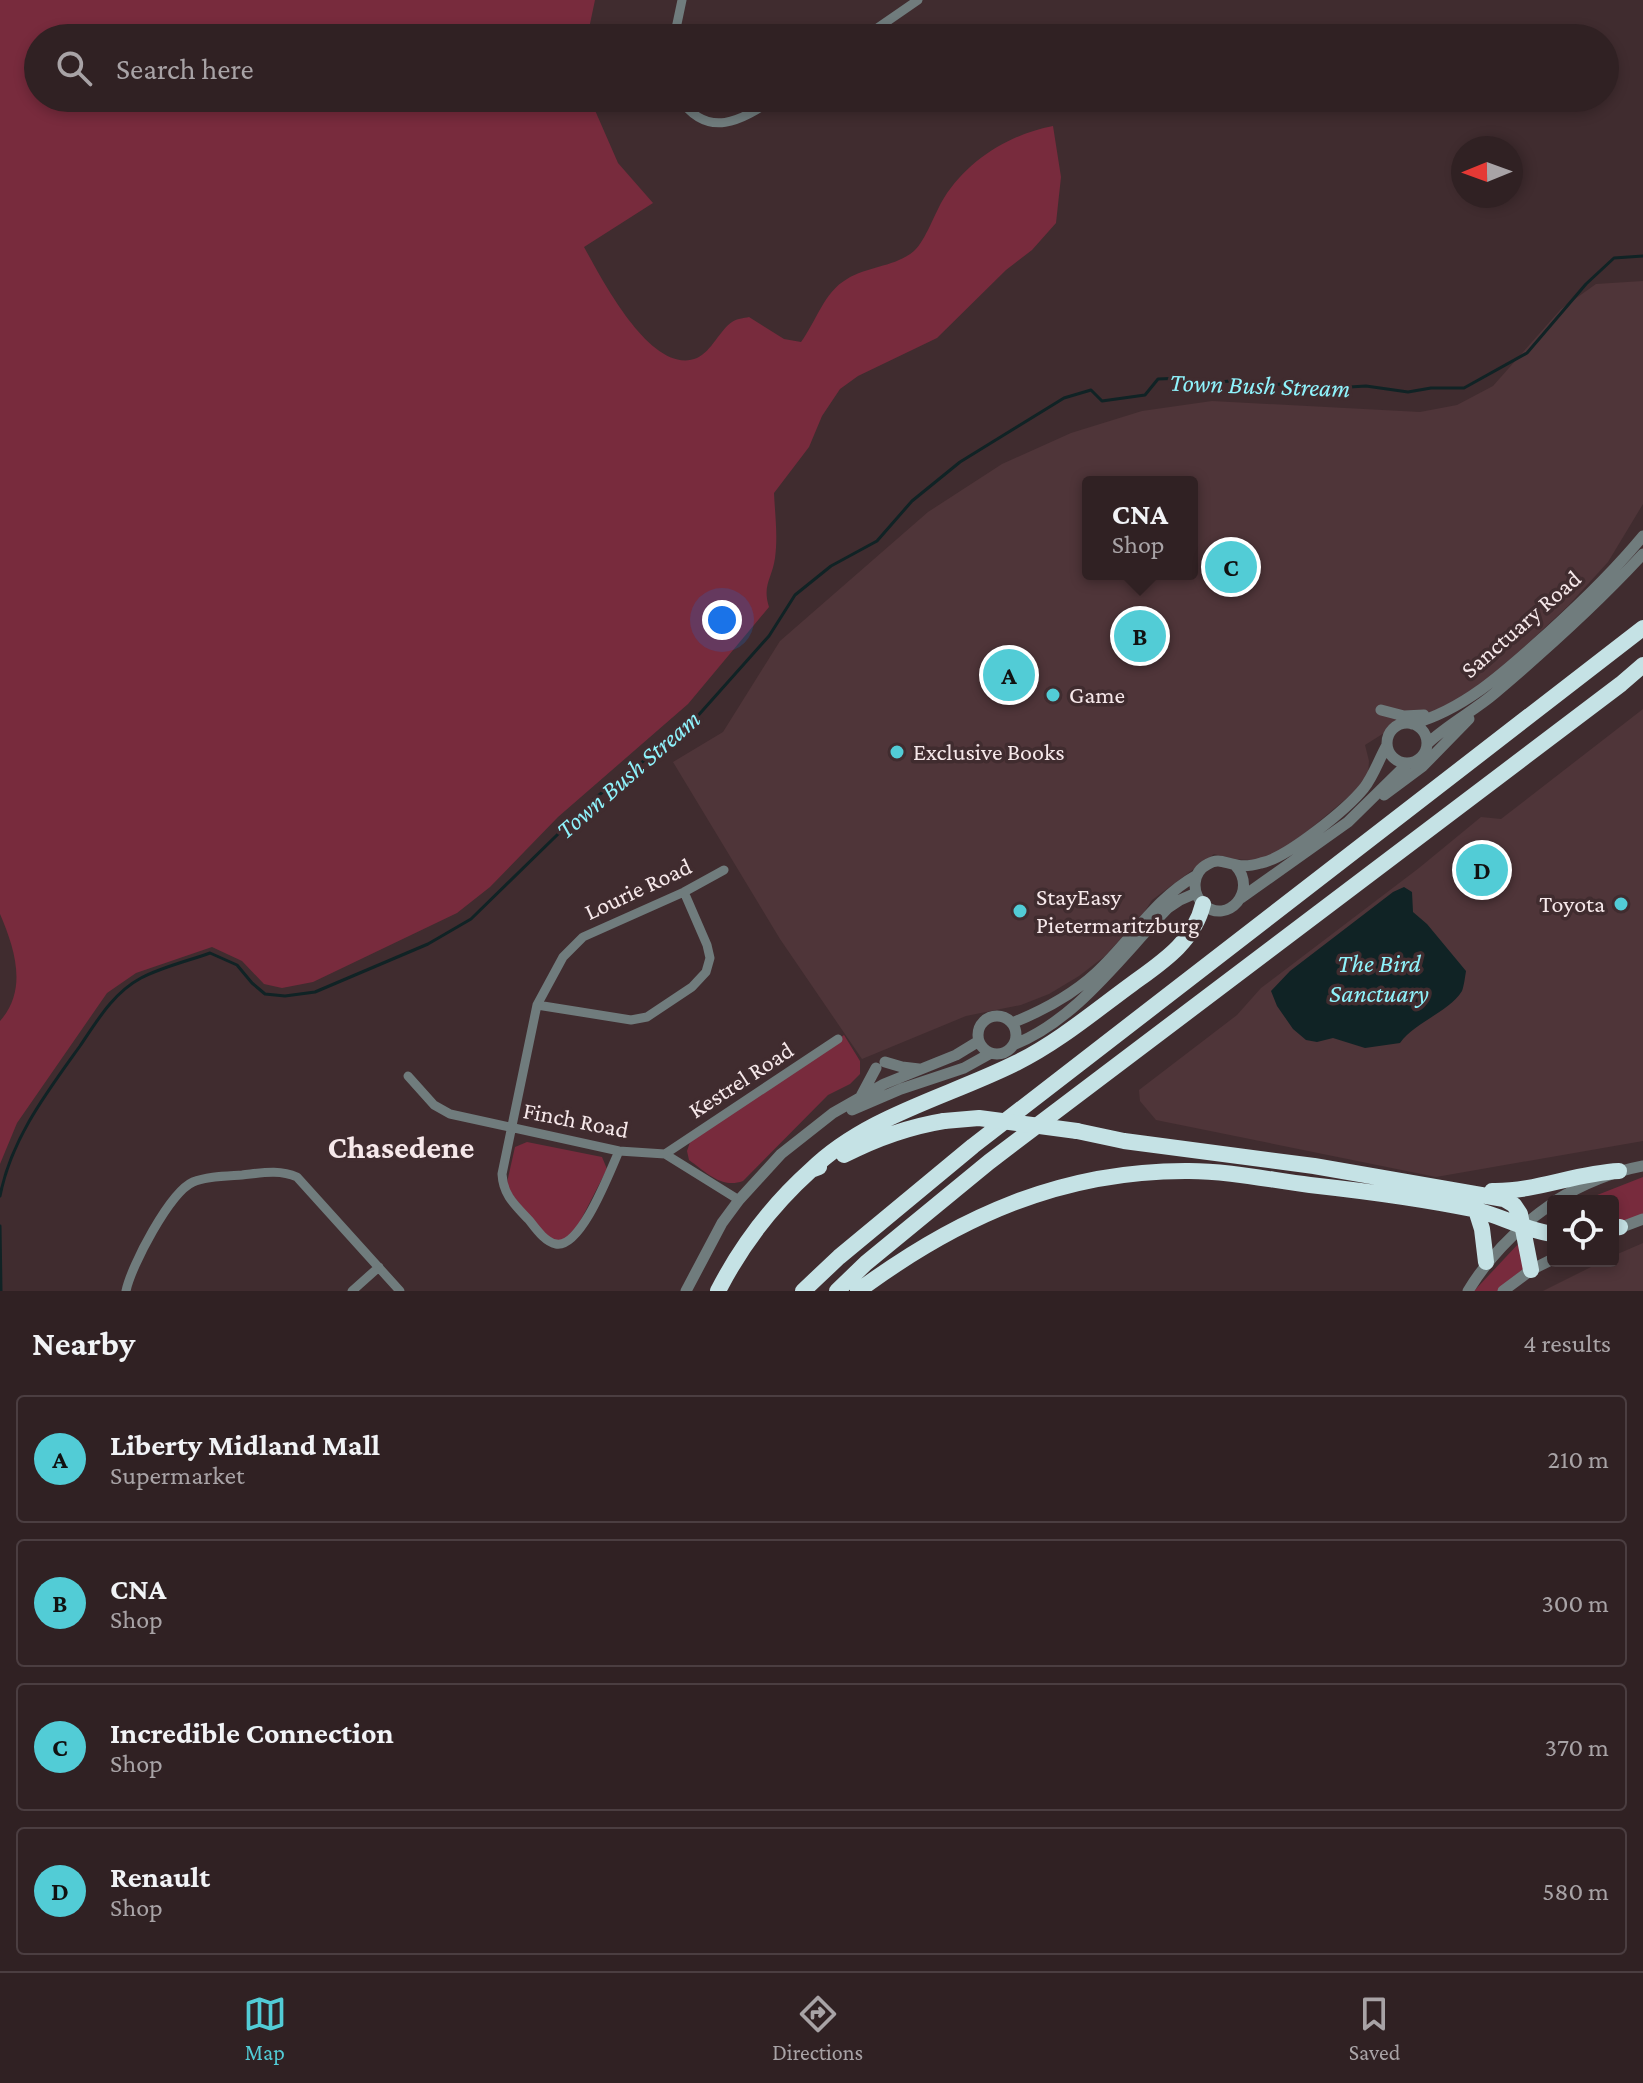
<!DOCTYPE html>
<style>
body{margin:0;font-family:"Crimson Pro",serif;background:#3c2e30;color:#f1f3f6}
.controls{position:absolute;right:24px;bottom:24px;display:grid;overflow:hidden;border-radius:8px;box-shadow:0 4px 12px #0003}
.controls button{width:72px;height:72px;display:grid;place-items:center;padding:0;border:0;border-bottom:2px solid #4b3e41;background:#302123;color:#f1f3f6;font:40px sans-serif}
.compass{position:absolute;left:1451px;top:136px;width:72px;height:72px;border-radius:50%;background:#302123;box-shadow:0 4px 12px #0003;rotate:269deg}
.you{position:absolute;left:722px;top:620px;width:28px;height:28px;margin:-20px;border:6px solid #fff;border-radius:50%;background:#1a73e8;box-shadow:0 0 0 12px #1a73e833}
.badge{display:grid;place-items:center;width:52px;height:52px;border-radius:50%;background:#52ccd6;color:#111;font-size:26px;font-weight:700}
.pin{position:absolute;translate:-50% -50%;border:4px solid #fff;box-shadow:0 2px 8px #0006}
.popup{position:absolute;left:1082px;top:476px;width:116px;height:104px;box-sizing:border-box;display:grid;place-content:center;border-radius:8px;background:#302123;filter:drop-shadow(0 2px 6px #0005);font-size:26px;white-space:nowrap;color:#a8a3a6}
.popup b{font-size:30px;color:#f1f3f6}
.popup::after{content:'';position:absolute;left:50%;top:100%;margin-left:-16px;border:16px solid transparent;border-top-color:#302123}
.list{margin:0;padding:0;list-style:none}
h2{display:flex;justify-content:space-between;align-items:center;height:104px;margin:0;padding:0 32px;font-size:34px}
h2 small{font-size:26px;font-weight:400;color:#a8a3a6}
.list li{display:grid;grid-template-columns:52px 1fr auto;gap:24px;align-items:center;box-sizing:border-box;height:128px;margin:0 16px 16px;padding:0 16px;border:2px solid #4b3e41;border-radius:8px}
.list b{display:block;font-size:30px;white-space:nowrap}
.list p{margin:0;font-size:26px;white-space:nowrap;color:#a8a3a6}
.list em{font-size:26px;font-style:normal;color:#a8a3a6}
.icon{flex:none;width:44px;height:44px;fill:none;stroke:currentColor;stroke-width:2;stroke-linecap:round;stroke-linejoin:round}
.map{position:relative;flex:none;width:1643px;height:1291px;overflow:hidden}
.search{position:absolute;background:#302123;box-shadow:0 4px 12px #0003;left:24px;right:24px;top:24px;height:88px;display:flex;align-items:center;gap:20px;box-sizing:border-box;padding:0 28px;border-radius:44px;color:#a8a3a6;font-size:30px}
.sheet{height:680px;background:#302123}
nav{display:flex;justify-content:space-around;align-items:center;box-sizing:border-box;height:112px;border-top:2px solid #4b3e41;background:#302123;font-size:22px;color:#a8a3a6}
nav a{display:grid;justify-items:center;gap:4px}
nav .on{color:#52ccd6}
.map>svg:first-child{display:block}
.built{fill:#4f3539;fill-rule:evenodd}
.green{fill:#782b3d}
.water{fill:#102325}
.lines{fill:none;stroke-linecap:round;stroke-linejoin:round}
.stream{stroke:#102325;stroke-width:3}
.minor{stroke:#707c7d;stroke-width:9}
.tertiary{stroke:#707c7d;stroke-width:11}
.motorway{stroke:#c5e2e5;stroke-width:16}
.motorway-bridge{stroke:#c5e2e5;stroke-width:16}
.poi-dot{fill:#52ccd6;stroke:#402c2f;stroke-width:3}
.labels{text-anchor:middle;stroke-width:7;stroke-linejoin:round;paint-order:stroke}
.street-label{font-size:24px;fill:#f6e8ea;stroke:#402c2f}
.poi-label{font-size:24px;fill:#f6e8ea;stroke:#402c2f;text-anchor:start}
.water-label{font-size:26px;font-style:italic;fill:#8ff3fc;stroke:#402c2f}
.district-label{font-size:32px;font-weight:bold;fill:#f6e8ea;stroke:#402c2f}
</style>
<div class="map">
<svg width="1643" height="1291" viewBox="0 0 1643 1291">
<rect width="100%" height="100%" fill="#402c2f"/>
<!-- built -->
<path class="built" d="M1643,281V504L1608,562L1568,606L1482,686L1421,718H1408L1365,745L1369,761L1368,776L1360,787L1303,835L1277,852L1266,858L1251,860L1233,859L1214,854L1152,900L1143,914L1105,956L1079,976L1049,994L1021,1005L966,1016L862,1059L780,939L673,762L723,732L780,641L928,512L1002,464L1071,433L1142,411L1212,401L1420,412L1457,405L1493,386L1561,309L1596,284ZM1088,482H1192V574H1088Z
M1643,709V1141L1436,1177L1156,1120L1140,1101L1139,1090L1237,1015L1261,988L1419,868L1481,817L1501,819Z
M1643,1243V1291H1543L1603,1261H1613V1256Z"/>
<!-- green -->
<path class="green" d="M0,0H595L587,38H38V98H593L594,108L618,163L653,203L584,247C601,277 651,377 697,358C712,351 719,331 732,322C736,319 744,318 749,317L784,339L801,342C816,322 824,292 847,279C868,266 895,267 914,251C926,240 935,212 944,198C968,160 1010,134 1053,126L1061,177L1056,223L1032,250L1006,270L937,338L858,376L840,389L822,416L809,447L774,493C775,515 778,536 775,558C772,579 762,585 769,607L688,704L558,817L490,887L457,913L313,982L282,988L264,984L242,961L212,947L136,973L107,993L17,1123L0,1164V1021C28,990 15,949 0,914Z
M844,1035L860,1061V1074L850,1084L828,1095L743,1181C721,1189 706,1172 689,1160L687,1151L690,1142Z
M527,1142L602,1157L607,1169L570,1241L549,1240L506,1187L515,1147Z
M1643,1177V1216L1613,1226V1201H1582Z
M1520,1242L1526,1268L1498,1291H1474Z"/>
<!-- water -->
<path class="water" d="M1404,887L1412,892L1413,912L1427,924L1466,971C1465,977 1464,986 1462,991C1448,1013 1416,1021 1400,1043L1365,1048L1333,1038L1317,1042L1306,1040L1293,1029L1277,1006L1271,991L1290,971L1393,892Z"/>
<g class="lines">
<!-- stream -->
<path class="stream" d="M0,1196C11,1139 47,1092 80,1046C97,1021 113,993 141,978C162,967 188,961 210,953L237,965L252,983L265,994L285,996L315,992L428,944L471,919L595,798L687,728L769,636L795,595L831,566L877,541L912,501L960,462L1064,398L1091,390L1102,401L1145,395L1158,379L1184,378L1201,383L1232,381L1249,386L1303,383L1333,388L1366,386L1408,392L1431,388H1464L1527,353L1586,284L1614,258L1643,256
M0,1226L1,1291"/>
<!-- minor -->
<path class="minor" d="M674,38L682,0
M863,38L918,0
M679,98C708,140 741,121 775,98
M537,1005L631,1020L647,1017L692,987L706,972L710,958L707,945L684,892
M408,1076L434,1105L450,1114L619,1151L665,1154L739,1200
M619,1151C610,1171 581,1249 556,1244C545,1242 536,1229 529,1220C515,1205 503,1195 502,1174L537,1005L563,957L583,937L684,892L724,870
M665,1154L838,1039
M126,1291C131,1266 170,1192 193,1182C207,1176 227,1176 242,1175C261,1173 279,1169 297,1177L400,1291
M352,1291L379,1267"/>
<!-- tertiary -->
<path class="tertiary" d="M1381,710L1404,716L1424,715
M1387 743a20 20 0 1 1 40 0a20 20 0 1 1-40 0Z
M1412,724C1466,709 1508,669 1549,632C1582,602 1614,571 1643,536
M1427,744C1448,724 1474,711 1495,693C1547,649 1597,604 1643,554
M1384,795L1423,766L1469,719
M1235,865C1259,891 1227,925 1204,905C1191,893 1192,872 1208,864C1219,857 1226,864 1237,865C1245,867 1254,865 1261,863C1287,858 1347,809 1364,788C1374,775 1379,759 1387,745
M1241,898L1348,822L1408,763
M978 1035a19 19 0 1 1 38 0a19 19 0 1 1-38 0Z
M1012,1023C1042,1011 1072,995 1096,973C1131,941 1154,899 1197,875
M1013,1045C1077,1020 1121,956 1168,908L1180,900L1196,893
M885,1062L902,1067L919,1069
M860,1098L876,1068
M852,1110L901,1089L964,1068L991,1053
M1555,1201C1583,1184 1611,1172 1643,1166
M1614,1230L1643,1219
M686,1291L722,1223L739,1200L781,1154L833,1113L884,1084L956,1055L979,1041
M1468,1291C1490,1255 1518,1227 1553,1203
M1503,1291L1531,1270L1553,1259"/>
<!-- motorway -->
<path class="motorway" d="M1077,1131L1124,1141L1314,1166L1504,1199L1514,1205L1520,1214L1531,1270
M844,1155C877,1138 907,1127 944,1121
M811,1170C866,1116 948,1097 1016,1063C1057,1043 1095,1011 1132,984C1161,963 1194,942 1203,904
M1492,1191C1536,1192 1575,1173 1619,1171
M1476,1210L1482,1229L1486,1262
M1613,1228L1620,1227
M718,1291C742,1244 772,1205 811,1170L819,1167
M803,1291L839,1257L973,1146L1643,628
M837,1291L866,1263L989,1162L1621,684L1643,665
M858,1291C958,1217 1062,1170 1189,1171C1229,1171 1270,1180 1310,1185C1364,1191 1419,1198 1472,1209C1500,1215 1524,1230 1553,1234"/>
<!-- motorway-bridge -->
<path class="motorway-bridge" d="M944,1121L979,1118L1077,1131"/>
</g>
<!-- markers -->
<g class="poi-dot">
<circle cx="1053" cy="695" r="8"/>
<circle cx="897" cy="752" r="8"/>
<circle cx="1621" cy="904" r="8"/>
<circle cx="1020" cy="911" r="8"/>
</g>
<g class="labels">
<!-- street labels -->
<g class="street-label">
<text transform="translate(1521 624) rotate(-41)" y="8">Sanctuary Road</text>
<text transform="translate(638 889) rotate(-25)" y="8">Lourie Road</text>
<text transform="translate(741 1080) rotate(-33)" y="8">Kestrel Road</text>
<text transform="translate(576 1120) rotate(11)" y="8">Finch Road</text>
</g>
<!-- poi labels -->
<g class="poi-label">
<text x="1069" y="703">Game</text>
<text x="913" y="760">Exclusive Books</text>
<text x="1036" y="905">StayEasy<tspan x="1036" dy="28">Pietermaritzburg</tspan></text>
<text x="1605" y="912" text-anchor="end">Toyota</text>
</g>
<!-- water labels -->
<g class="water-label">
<text transform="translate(1260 385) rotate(2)" y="9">Town Bush Stream</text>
<text transform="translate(628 774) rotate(-41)" y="9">Town Bush Stream</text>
<text x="1379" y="972">The Bird<tspan x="1379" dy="30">Sanctuary</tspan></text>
</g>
<!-- district labels -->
<g class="district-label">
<text x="401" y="1158">Chasedene</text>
</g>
</g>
</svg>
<div class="controls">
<button><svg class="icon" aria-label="locate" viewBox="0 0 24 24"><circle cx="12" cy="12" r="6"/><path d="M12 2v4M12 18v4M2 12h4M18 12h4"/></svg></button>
</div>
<svg class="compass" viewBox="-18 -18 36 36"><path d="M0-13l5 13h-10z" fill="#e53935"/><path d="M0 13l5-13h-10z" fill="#a8a3a6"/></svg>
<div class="you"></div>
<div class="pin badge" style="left:1009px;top:675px">A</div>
<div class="pin badge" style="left:1140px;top:636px">B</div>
<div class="popup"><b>CNA</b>Shop</div>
<div class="pin badge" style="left:1231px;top:567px">C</div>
<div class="pin badge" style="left:1482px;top:870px">D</div>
<div class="search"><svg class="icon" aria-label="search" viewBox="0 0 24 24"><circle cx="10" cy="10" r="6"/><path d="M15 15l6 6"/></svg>Search here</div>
</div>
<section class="sheet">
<h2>Nearby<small>4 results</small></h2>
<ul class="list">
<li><span class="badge">A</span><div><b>Liberty Midland Mall</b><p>Supermarket</p></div><em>210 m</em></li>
<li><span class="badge">B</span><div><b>CNA</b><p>Shop</p></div><em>300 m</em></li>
<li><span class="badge">C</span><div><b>Incredible Connection</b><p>Shop</p></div><em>370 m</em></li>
<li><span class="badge">D</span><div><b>Renault</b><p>Shop</p></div><em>580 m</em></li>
</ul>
</section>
<nav>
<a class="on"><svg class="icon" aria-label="map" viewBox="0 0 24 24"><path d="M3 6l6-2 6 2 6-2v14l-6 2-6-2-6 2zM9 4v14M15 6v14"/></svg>Map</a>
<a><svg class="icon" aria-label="directions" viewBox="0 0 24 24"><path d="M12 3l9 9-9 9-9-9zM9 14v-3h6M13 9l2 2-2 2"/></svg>Directions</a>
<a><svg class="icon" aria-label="saved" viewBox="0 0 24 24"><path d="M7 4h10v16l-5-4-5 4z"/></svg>Saved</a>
</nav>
